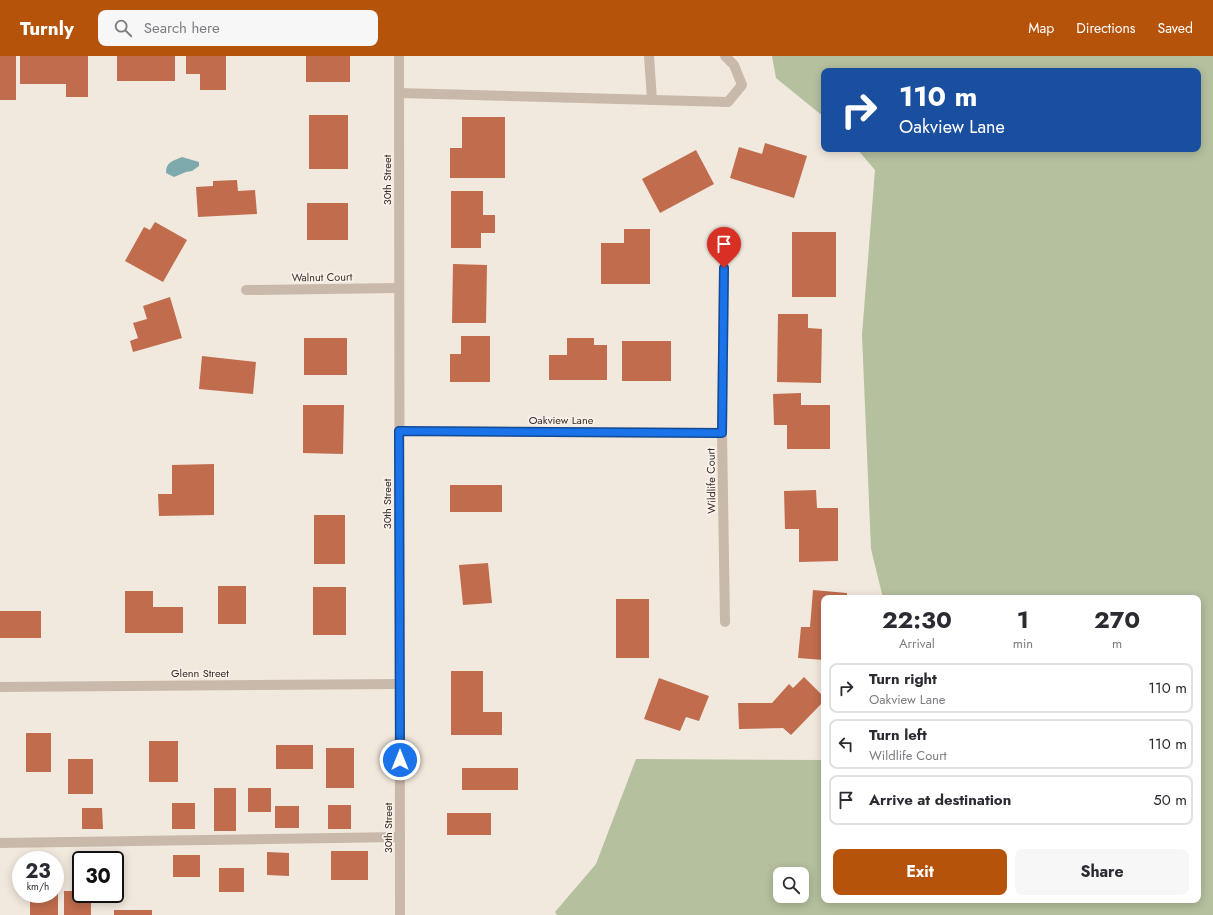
<!DOCTYPE html>
<style>
:root{--surface:#fff;--page:#f7f7f7;--text:#2b2b33;--muted:#7c7c81;--line:#e1e1e2;--accent:#b45309}
body{margin:0;font-family:Jost,sans-serif;background:var(--page);color:var(--text);height:100vh;display:flex;flex-direction:column;font-size:15px;white-space:nowrap}
*{box-sizing:border-box;margin:0}
p{font-size:13px;color:var(--muted)}
.icon{flex:none;width:22px;height:22px;fill:none;stroke:currentColor;stroke-width:2;stroke-linecap:round;stroke-linejoin:round}
.map{position:relative;flex:1;overflow:hidden}
.details{position:absolute;left:821px;top:539px;width:380px;height:308px;display:flex;flex-direction:column;background:var(--surface);border-radius:8px;box-shadow:0 2px 10px #0003}
.details>*{flex:none}
.hud{position:absolute;left:821px;top:12px;width:380px;height:84px;border-radius:8px;box-shadow:0 2px 10px #0003;background:#1a4fa0;color:#fff;overflow:hidden}
.tools{position:absolute;left:773px;top:811px;display:grid;gap:8px}
.tools a{display:grid;place-items:center;width:36px;height:36px;border-radius:8px;background:var(--surface);box-shadow:0 2px 10px #0003;font-size:20px}
.speed{position:absolute;left:12px;top:795px;display:flex;gap:8px;font-size:20px;font-weight:700;text-align:center}
.speed>*{display:grid;place-content:center;width:52px;height:52px;border-radius:50%;background:var(--surface);box-shadow:0 2px 10px #0003;line-height:1}
.speed small{font-size:10px;font-weight:400}
.speed .limit{border:2px solid #111;border-radius:6px;background:#fff;color:#111}
.pin{position:absolute;display:grid;place-items:center;width:34px;height:34px;color:#fff;margin:-41px -17px;border-radius:50% 50% 50% 0;rotate:-45deg;box-shadow:0 0 4px #0007}
.pin .icon{rotate:45deg}
.me{position:absolute;width:44px;margin:-22px;rotate:0deg;stroke-linejoin:round;filter:drop-shadow(0 0 3px #0008)}
.turn{display:flex;align-items:center;gap:14px;height:84px;padding:0 12px;font-size:18px}
.turn .icon{width:52px;height:52px;stroke-width:2.5}
.turn b{display:block;font-size:28px;line-height:34px}
.eta{display:flex;justify-content:space-evenly;align-items:center;height:68px;text-align:center}
.eta b{font-size:24px;font-weight:700;line-height:28px}
.button{display:flex;gap:8px;margin-top:auto;padding:8px 12px}
.button a{flex:1;height:46px;border-radius:8px;background:var(--accent);color:#fff;font-size:16px;font-weight:700;line-height:46px;text-align:center}
.button a+a{background:var(--page);color:var(--text)}
ul{padding:0;list-style:none}
li{display:flex;align-items:center;gap:12px;height:50px;margin:0 8px 6px;padding:0 4px;border:2px solid var(--line);border-radius:8px}
li div{flex:1}
li b{display:block;font-size:15px}
li em{font-style:normal}
header{display:flex;align-items:center;gap:24px;box-sizing:border-box;height:56px;padding:0 20px;background:var(--accent);color:#fff}
header strong{font-size:19px}
nav{display:flex;gap:22px;margin-inline-start:auto;font-size:14px}
.search{width:280px;height:36px;background:var(--page);display:flex;align-items:center;gap:10px;box-sizing:border-box;padding:0 14px;border-radius:8px;color:var(--muted);font-size:15px}
.map>svg:first-child{display:block}
.green{fill:#b4c09e;fill-rule:evenodd}
.water{fill:#7eaaad}
.building{fill:#c06c4d}
.lines{fill:none;stroke-linecap:round;stroke-linejoin:round}
.lane{stroke:#c9b9aa;stroke-width:10}
.street{stroke:#c9b9aa;stroke-width:10}
.route-casing{stroke:#114b97;stroke-width:10}
.route{stroke:#1a73e8;stroke-width:7}
.labels{text-anchor:middle;dominant-baseline:central;stroke-width:3.5;stroke-linejoin:round;paint-order:stroke}
.street-label{font-size:11px;fill:#372e29;stroke:#f9f2ea}
</style>
<header>
<strong>Turnly</strong>
<div class="search"><svg class="icon" aria-label="search" viewBox="0 0 24 24"><circle cx="10" cy="10" r="6"/><path d="M15 15l6 6"/></svg>Search here</div>
<nav><a>Map</a><a>Directions</a><a>Saved</a></nav>
</header>
<div class="map">
<svg width="1213" height="859" viewBox="0 0 1213 859">
<rect width="100%" height="100%" fill="#f1e9de"/>
<path class="green" d="M772,0H1213V859H557L555,856L596,808L636,703L824,704V844H1198V542H883L871,493L862,279L875,114L857,93H1198V15H824V61L776,22ZM780,818H802V840H780Z"/>
<path class="water" d="M182,101L199,106V110L192,115L186,116L174,121L166,117C166,106 172,105 182,101Z"/>
<g class="building">
<rect x="0" y="0" width="16" height="44"/>
<path d="M20,0H88V41H66V28H20Z"/>
<rect x="117" y="0" width="58" height="25"/>
<path d="M186,0H226V34H200V18H186Z"/>
<rect x="306" y="0" width="44" height="26"/>
<rect x="309" y="59" width="39" height="54"/>
<path d="M462,61H505V122H450V92H462Z"/>
<path d="M765,87L807,100L794,142L730,122L739,91L762,98Z"/>
<path d="M696,94L714,128L660,157L642,123Z"/>
<path d="M237,124L238,135L255,134L257,158L198,161L196,131L213,130V125Z"/>
<path d="M451,135H483V159H495V177H481V192H451Z"/>
<rect x="307" y="147" width="41" height="37"/>
<path d="M155,166L187,184L163,226L125,205L144,171L150,174Z"/>
<path d="M624,173H650V228H601V187H624Z"/>
<rect x="792" y="176" width="44" height="65"/>
<path d="M453,208L487,209L486,267H452Z"/>
<path d="M170,241L182,282L133,296L130,285L138,282L133,267L147,263L143,250Z"/>
<path d="M778,258H808V272L822,273L821,327L777,326Z"/>
<path d="M461,280H490V326H450V298H461Z"/>
<rect x="304" y="282" width="43" height="37"/>
<path d="M567,282H594V289H607V324H549V299H567Z"/>
<rect x="622" y="285" width="49" height="40"/>
<path d="M202,300L256,306L253,338L199,333Z"/>
<path d="M801,337V349H830V393H787V369H774L773,338Z"/>
<path d="M303,349H344L343,398L303,397Z"/>
<path d="M214,408V459L159,460L158,438H172V409Z"/>
<rect x="450" y="429" width="52" height="27"/>
<path d="M816,434L817,452H838V505L799,506V473H785L784,435Z"/>
<rect x="314" y="459" width="31" height="49"/>
<path d="M488,507L492,547L463,549L459,509Z"/>
<rect x="218" y="530" width="28" height="38"/>
<rect x="313" y="531" width="33" height="48"/>
<path d="M813,534L847,537V542H824V604L798,602L801,571H810Z"/>
<path d="M125,535H153V551H183V577H125Z"/>
<rect x="616" y="543" width="33" height="59"/>
<rect x="0" y="555" width="41" height="27"/>
<path d="M451,615H483V656H502V679H451Z"/>
<path d="M804,621L824,641V645L791,679L783,672L739,673L738,647H772L789,628L793,632Z"/>
<path d="M659,622L709,640L699,665L686,661L680,675L644,663Z"/>
<rect x="26" y="677" width="25" height="39"/>
<rect x="149" y="685" width="29" height="41"/>
<rect x="276" y="689" width="37" height="24"/>
<rect x="326" y="692" width="28" height="40"/>
<rect x="68" y="703" width="25" height="35"/>
<rect x="462" y="712" width="56" height="22"/>
<rect x="214" y="732" width="22" height="43"/>
<rect x="248" y="732" width="23" height="24"/>
<rect x="172" y="747" width="23" height="26"/>
<rect x="328" y="749" width="23" height="24"/>
<rect x="275" y="750" width="24" height="22"/>
<path d="M82,752H102L103,773H82Z"/>
<rect x="447" y="757" width="44" height="22"/>
<rect x="331" y="795" width="37" height="29"/>
<path d="M267,796L289,797V820L267,819Z"/>
<rect x="173" y="799" width="27" height="22"/>
<rect x="219" y="812" width="25" height="24"/>
<path d="M55,816H58V859H30V838H55Z"/>
<path d="M64,835H81V838H91V859H64Z"/>
<rect x="114" y="854" width="38" height="5"/>
</g>
<g class="lines">
<g class="lane">
<path d="M649,0L652,44"/>
<path d="M399,37L728,46L742,29L734,9L725,0"/>
<path d="M0,787L400,781"/>
</g>
<g class="street">
<path d="M399,0L400,859"/>
<path d="M724,212L722,377L725,566"/>
<path d="M246,234L399,232"/>
<path d="M399,375L722,377"/>
<path d="M0,631L400,628"/>
</g>
</g>
<g class="lines">
<defs>
<path id="route" d="M400,704L399,375L722,377L724,212"/>
</defs>
<use href="#route" class="route-casing"/>
<use href="#route" class="route"/>
</g>
<g class="labels">
<g class="street-label">
<text transform="translate(387 124) rotate(-90)">30th Street</text>
<text transform="translate(322 221) rotate(-1)">Walnut Court</text>
<text x="561" y="364">Oakview Lane</text>
<text transform="translate(711 425) rotate(-91)">Wildlife Court</text>
<text transform="translate(387 448) rotate(-90)">30th Street</text>
<text x="200" y="617">Glenn Street</text>
<text transform="translate(388 772) rotate(-90)">30th Street</text>
</g>
</g>
</svg>
<div class="tools">
<a><svg class="icon" aria-label="search" viewBox="0 0 24 24"><circle cx="10" cy="10" r="6"/><path d="M15 15l6 6"/></svg></a>
</div>
<div class="speed"><div>23<small>km/h</small></div><div class="limit">30</div></div>
<div class="pin" style="left:724px;top:212px;background:#d93025"><svg class="icon" aria-label="arrive" viewBox="0 0 24 24"><path d="M6 21V4h12l-3 4 3 4H6"/></svg></div>
<svg class="me" style="left:400px;top:704px" viewBox="-20 -20 40 40"><circle r="17" fill="#1a73e8" stroke="#fff" stroke-width="3"/><path d="M0-11L8 9 0 5-8 9z" fill="#fff"/></svg>
<div class="hud">
<div class="turn"><svg class="icon" aria-label="right" viewBox="0 0 24 24"><path d="M7 20v-9h11M14 6l5 5-5 5"/></svg><div><b>110 m</b>Oakview Lane</div></div>
</div>
<section class="details">
<div class="eta">
<div><b>22:30</b><p>Arrival</p></div>
<div><b>1</b><p>min</p></div>
<div><b>270</b><p>m</p></div>
</div>
<ul>
<li><svg class="icon" aria-label="right" viewBox="0 0 24 24"><path d="M7 20v-9h11M14 6l5 5-5 5"/></svg><div><b>Turn right</b><p>Oakview Lane</p></div><em>110 m</em></li>
<li><svg class="icon" aria-label="left" viewBox="0 0 24 24"><path d="M17 20v-9H6M10 6l-5 5 5 5"/></svg><div><b>Turn left</b><p>Wildlife Court</p></div><em>110 m</em></li>
<li><svg class="icon" aria-label="arrive" viewBox="0 0 24 24"><path d="M6 21V4h12l-3 4 3 4H6"/></svg><div><b>Arrive at destination</b></div><em>50 m</em></li>
</ul>
<div class="button"><a>Exit</a><a>Share</a></div>
</section>
</div>
